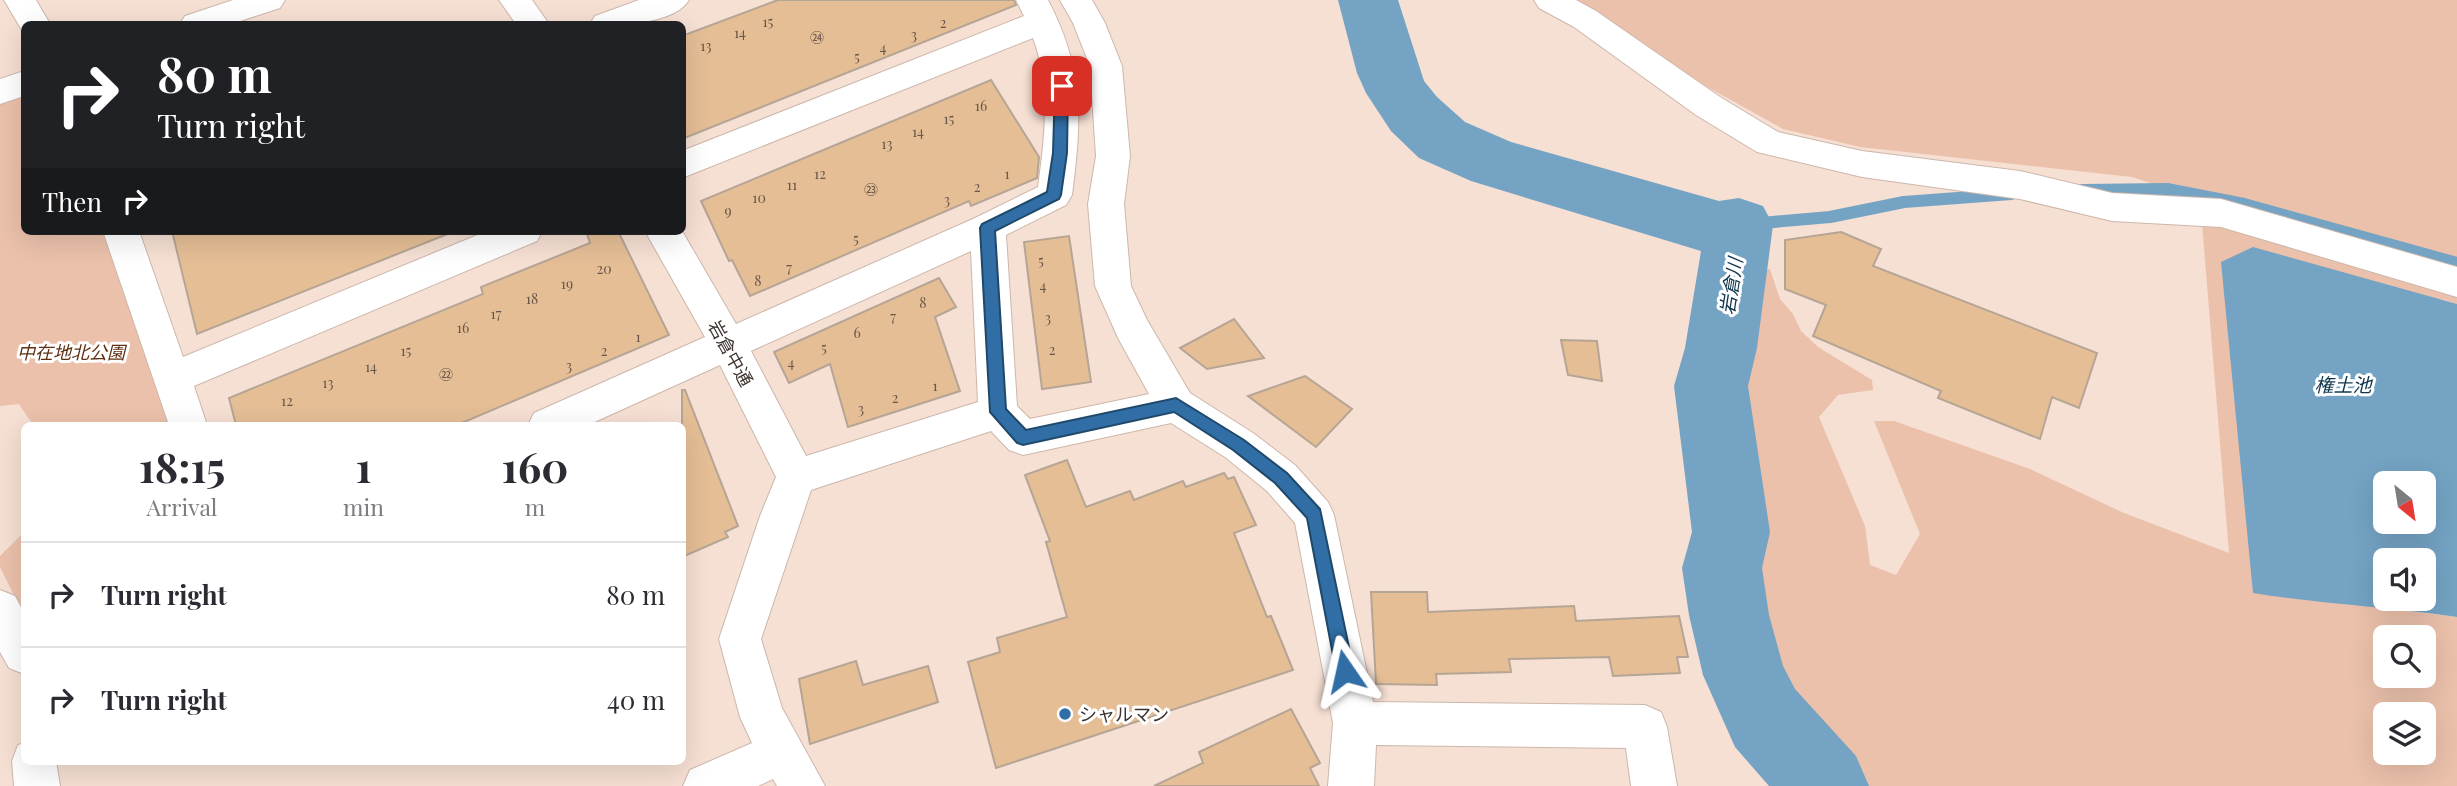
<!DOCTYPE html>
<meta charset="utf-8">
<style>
:root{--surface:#fff;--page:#f7f7f7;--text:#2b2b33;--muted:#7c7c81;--line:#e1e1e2}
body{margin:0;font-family:"Playfair Display","Noto Sans JP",serif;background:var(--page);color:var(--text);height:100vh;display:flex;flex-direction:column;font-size:26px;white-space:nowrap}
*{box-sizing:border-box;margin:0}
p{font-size:23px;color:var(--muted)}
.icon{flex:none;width:38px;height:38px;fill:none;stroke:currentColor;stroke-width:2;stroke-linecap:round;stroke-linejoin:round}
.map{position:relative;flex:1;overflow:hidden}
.sheet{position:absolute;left:21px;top:422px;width:665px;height:343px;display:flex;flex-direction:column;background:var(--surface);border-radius:10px;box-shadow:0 7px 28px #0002}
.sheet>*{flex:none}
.hud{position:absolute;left:21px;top:21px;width:665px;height:214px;border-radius:10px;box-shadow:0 7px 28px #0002;background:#202124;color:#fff;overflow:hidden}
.needle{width:46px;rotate:150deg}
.fabs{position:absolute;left:2373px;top:471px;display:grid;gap:14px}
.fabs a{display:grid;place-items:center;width:63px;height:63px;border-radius:10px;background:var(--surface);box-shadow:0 7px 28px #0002;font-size:35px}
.pin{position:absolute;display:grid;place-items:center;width:60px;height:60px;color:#fff;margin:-30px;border-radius:14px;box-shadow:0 4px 10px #0006}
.me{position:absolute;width:77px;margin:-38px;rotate:349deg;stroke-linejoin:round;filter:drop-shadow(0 0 5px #0008)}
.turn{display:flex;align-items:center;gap:24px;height:147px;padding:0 21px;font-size:32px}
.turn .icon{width:91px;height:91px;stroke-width:2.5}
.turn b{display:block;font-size:49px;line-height:60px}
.then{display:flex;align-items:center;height:66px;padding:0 21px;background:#0003;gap:14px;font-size:26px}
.eta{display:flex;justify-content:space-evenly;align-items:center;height:119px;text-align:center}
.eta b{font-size:42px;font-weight:700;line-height:49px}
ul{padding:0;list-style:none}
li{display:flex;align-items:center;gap:21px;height:105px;padding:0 21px;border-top:2px solid var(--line)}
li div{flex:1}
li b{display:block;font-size:26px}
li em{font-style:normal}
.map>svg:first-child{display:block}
.green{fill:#ebc1ab;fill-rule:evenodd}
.water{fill:#74a3c3;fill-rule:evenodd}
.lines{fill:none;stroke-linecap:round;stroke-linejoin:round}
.stream{stroke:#74a3c3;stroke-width:12}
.river{fill:#74a3c3;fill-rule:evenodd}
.building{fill:#e5be96;stroke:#b5a594;stroke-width:2}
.minor-casing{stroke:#cdb7ab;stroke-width:2}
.minor{fill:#fff;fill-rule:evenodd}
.route{fill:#306ea5;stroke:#1f486b;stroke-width:2}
.poi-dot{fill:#306ea5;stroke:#fff;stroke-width:2.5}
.labels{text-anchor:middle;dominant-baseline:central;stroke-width:6;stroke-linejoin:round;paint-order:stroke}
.number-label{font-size:14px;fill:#675649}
.park-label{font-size:18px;font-style:italic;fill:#5f3012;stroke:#fff}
.street-label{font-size:18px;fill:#3d342f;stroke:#fff}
.poi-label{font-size:18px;fill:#3d342f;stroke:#fff;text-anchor:start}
.water-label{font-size:19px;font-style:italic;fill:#0e354c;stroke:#fff}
</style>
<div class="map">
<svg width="2457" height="786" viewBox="0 0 2457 786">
<rect width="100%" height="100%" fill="#f6dfd3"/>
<g class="green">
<path d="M1574,0H2457V304L2441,299L2251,554L2253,592L2457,617V786H1825L1752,682L1734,618L1737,556L1709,421L1701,358L1714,308L1736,281L1754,270L1770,269L1780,299L1793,314L1801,331L1818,347L1872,380L1873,390L1838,395L1819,417L1865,526L1870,565L1896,575L1920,534L1874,421H1894L2030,469L2124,513L2229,553L2200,199L2132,177L1860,147L1783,129L1711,89ZM2385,637H2424V676H2385ZM2385,714H2424V752H2385Z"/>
<path d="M24,93V231H107L169,425H33L19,404L0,406V102Z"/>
<path d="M24,532V615L0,567V556Z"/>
</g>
<path class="water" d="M2253,247L2457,304V617C2389,607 2321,604 2253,593L2221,262ZM2385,483H2424V522H2385ZM2385,560H2424V598H2385Z"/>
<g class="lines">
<g class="stream">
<path d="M2082,190L2167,189L2244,204L2457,263"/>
<path d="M1739,225L1830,217L1904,202L2011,194"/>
</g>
<path class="river" d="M1338,0H1398L1424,81L1437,97L1465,122L1511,142L1719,201L1739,198L1763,206L1773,225L1757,348L1748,386L1770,532L1762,568L1769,615L1783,666L1795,689L1856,756L1869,786H1769L1735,747L1703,675L1689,615L1682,568L1692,532L1674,386L1685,348L1701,251L1471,181L1419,158L1391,131L1366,93L1357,73Z"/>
</g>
<g class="building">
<path d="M778,0H1014L1016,5L682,139V36Z"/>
<path d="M991,80L1039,157L1037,178L971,206L969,201L750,296L732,260L729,261L701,201Z"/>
<path d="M172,231H450V233L197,334Z"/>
<path d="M586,231H618L669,335L457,425H236L229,398L483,294L481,287L590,243Z"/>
<path d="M1841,232L1881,249L1873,266L2097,353L2079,408L2052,397L2040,439L1938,398L1941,391L1813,336L1826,305L1785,289V240Z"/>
<path d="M1069,236L1091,382L1042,389L1024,242Z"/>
<path d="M939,278L956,307L935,317L960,391L848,427L830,364L789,383L774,352Z"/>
<path d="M1234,319L1264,358L1207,369L1180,348Z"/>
<path d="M1561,340L1597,341L1602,381L1568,375Z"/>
<path d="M1305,376L1352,409L1316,447L1248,396Z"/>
<path d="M682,390H685L738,526L725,532L728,537L682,557Z"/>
<path d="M1067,460L1086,507L1130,491L1134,500L1183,481L1186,487L1224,473L1228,479L1234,477L1256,525L1234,533L1267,617L1271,616L1293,670L996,768L968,662L1000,652L997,638L1067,617L1046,542L1050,541L1025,475Z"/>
<path d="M1371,592H1427L1428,612L1574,606L1576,621L1679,616L1688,657H1677L1680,673L1613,676L1609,657L1509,659L1511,672L1436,674L1437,685L1376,684Z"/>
<path d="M856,661L863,685L928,666L938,702L810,744L799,679Z"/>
<path d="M1291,709L1320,763L1310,768L1319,786H1154L1203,763L1199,752Z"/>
</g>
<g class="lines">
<defs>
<g id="minor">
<path d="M4,0H36L50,24H24L23,32Z"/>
<path d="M233,0H285L280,8L231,24H180L185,16Z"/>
<path d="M499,0H532L549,24H516Z"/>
<path d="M639,0H689C674,25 615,26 590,24L595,16Z"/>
<path d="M1016,0H1048C1084,69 1082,118 1072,195L1066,205L1006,235L1017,406L1030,419L1149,394L1118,338L1095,286L1088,204L1096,156L1090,66L1073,23L1060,0H1092L1105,23L1122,66L1130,156L1124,204L1131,286L1147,320L1190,393L1253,433L1295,465L1328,502L1334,515L1373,702L1645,705L1661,712L1667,727L1677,786H1631L1626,748L1376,745L1374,786H1328L1333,723L1295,523L1267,491L1225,457L1171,423L1023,455L1009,450L991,431L811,490L761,639L782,708L825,786H777L773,779L758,786H683L690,770L752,743L740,717L719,639L760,516L776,477L720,365L588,425H528L534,413L705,337L645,231H682L736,324L975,218L1038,187C1045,137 1051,86 1033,38L682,178V151L1024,16ZM971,251L978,402L806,456L751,351Z"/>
<path d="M1534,0H1576L1596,11L1720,97L1778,132L1862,151L2020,171L2112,193L2221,199L2457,267V297L2221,227L2112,221L2020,199L1862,177L1757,152L1696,115L1574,27L1539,8Z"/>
<path d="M24,71V96L0,104V79Z"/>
<path d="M103,231H139L183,357L487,231H542L537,241L194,386L207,425H169Z"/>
<path d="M0,590L15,596L24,613V674L9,668L0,652Z"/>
<path d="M24,743V761H56L60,786H14L12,761L18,745Z"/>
</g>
</defs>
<use href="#minor" class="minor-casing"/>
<use href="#minor" class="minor"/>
</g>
<path class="route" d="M1062,81L1068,86L1067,153L1061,195L1059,199L995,231L1006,409L1026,430L1176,398L1244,440L1287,473L1320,509L1354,671L1351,677L1345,679L1338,677L1336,671L1307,518L1275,483L1233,450L1174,412L1023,445L1017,443L990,412L980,228L982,224L1047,192L1053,153L1055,86Z"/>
<circle class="poi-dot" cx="1065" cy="714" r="7"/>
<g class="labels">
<g class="number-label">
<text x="768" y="21">15</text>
<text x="943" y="22">2</text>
<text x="740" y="32">14</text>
<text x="914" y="34">3</text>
<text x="817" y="37">㉔</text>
<text x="706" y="45">13</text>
<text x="883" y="47">4</text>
<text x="857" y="56">5</text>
<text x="981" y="105">16</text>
<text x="949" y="118">15</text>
<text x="918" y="131">14</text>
<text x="887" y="143">13</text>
<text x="820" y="173">12</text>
<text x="1007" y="173">1</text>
<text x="792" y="184">11</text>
<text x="977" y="186">2</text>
<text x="871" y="189">㉓</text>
<text x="759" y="197">10</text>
<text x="947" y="199">3</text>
<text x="728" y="210">9</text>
<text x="856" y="238">5</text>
<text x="1041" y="260">5</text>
<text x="789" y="267">7</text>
<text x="604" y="268">20</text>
<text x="758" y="280">8</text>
<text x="567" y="283">19</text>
<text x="1043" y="285">4</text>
<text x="532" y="298">18</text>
<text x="923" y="302">8</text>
<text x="496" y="313">17</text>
<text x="893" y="316">7</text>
<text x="1048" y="317">3</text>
<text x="463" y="327">16</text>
<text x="857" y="332">6</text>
<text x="638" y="336">1</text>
<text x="824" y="347">5</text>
<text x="1052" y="349">2</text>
<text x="406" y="350">15</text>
<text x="604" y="350">2</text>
<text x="791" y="362">4</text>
<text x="569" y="365">3</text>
<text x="371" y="366">14</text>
<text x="446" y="374">㉒</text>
<text x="328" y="382">13</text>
<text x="935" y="385">1</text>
<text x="895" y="397">2</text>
<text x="287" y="400">12</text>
<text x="861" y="408">3</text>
</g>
<g class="park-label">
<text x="71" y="352">中在地北公園</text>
</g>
<g class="street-label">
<text transform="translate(731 353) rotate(61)">岩倉中通</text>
</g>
<g class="poi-label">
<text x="1079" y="714">シャルマン</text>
</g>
<g class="water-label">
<text transform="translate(1730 286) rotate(-81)">岩倉川</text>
<text x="2343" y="384">権土池</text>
</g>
</g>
</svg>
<div class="fabs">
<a><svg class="needle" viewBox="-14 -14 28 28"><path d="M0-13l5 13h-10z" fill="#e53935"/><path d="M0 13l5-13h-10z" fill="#7c7c81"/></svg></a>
<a><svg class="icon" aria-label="sound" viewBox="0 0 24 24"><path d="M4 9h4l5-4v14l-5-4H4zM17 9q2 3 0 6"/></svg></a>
<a><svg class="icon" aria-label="search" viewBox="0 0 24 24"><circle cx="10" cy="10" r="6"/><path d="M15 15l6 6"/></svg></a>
<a><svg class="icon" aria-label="layers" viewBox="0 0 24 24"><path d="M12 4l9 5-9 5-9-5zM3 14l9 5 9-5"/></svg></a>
</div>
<div class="pin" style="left:1062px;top:86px;background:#d93025"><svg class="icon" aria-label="arrive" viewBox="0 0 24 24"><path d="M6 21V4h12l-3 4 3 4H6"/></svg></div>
<svg class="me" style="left:1345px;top:671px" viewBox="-20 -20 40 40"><path d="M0-17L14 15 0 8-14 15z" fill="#306ea5" stroke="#fff" stroke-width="4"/></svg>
<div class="hud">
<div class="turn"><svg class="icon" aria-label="right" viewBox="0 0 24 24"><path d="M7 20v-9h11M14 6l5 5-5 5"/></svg><div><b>80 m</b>Turn right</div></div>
<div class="then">Then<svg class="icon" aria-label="right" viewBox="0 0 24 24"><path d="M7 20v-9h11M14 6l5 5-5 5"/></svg></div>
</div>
<section class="sheet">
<div class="eta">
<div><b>18:15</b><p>Arrival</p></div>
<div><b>1</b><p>min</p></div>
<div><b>160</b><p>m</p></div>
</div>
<ul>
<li><svg class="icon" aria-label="right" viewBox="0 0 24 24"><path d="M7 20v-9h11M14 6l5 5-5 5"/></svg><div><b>Turn right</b></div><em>80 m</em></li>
<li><svg class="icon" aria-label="right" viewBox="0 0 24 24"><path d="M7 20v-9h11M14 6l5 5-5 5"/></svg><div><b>Turn right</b></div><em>40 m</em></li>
</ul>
</section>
</div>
